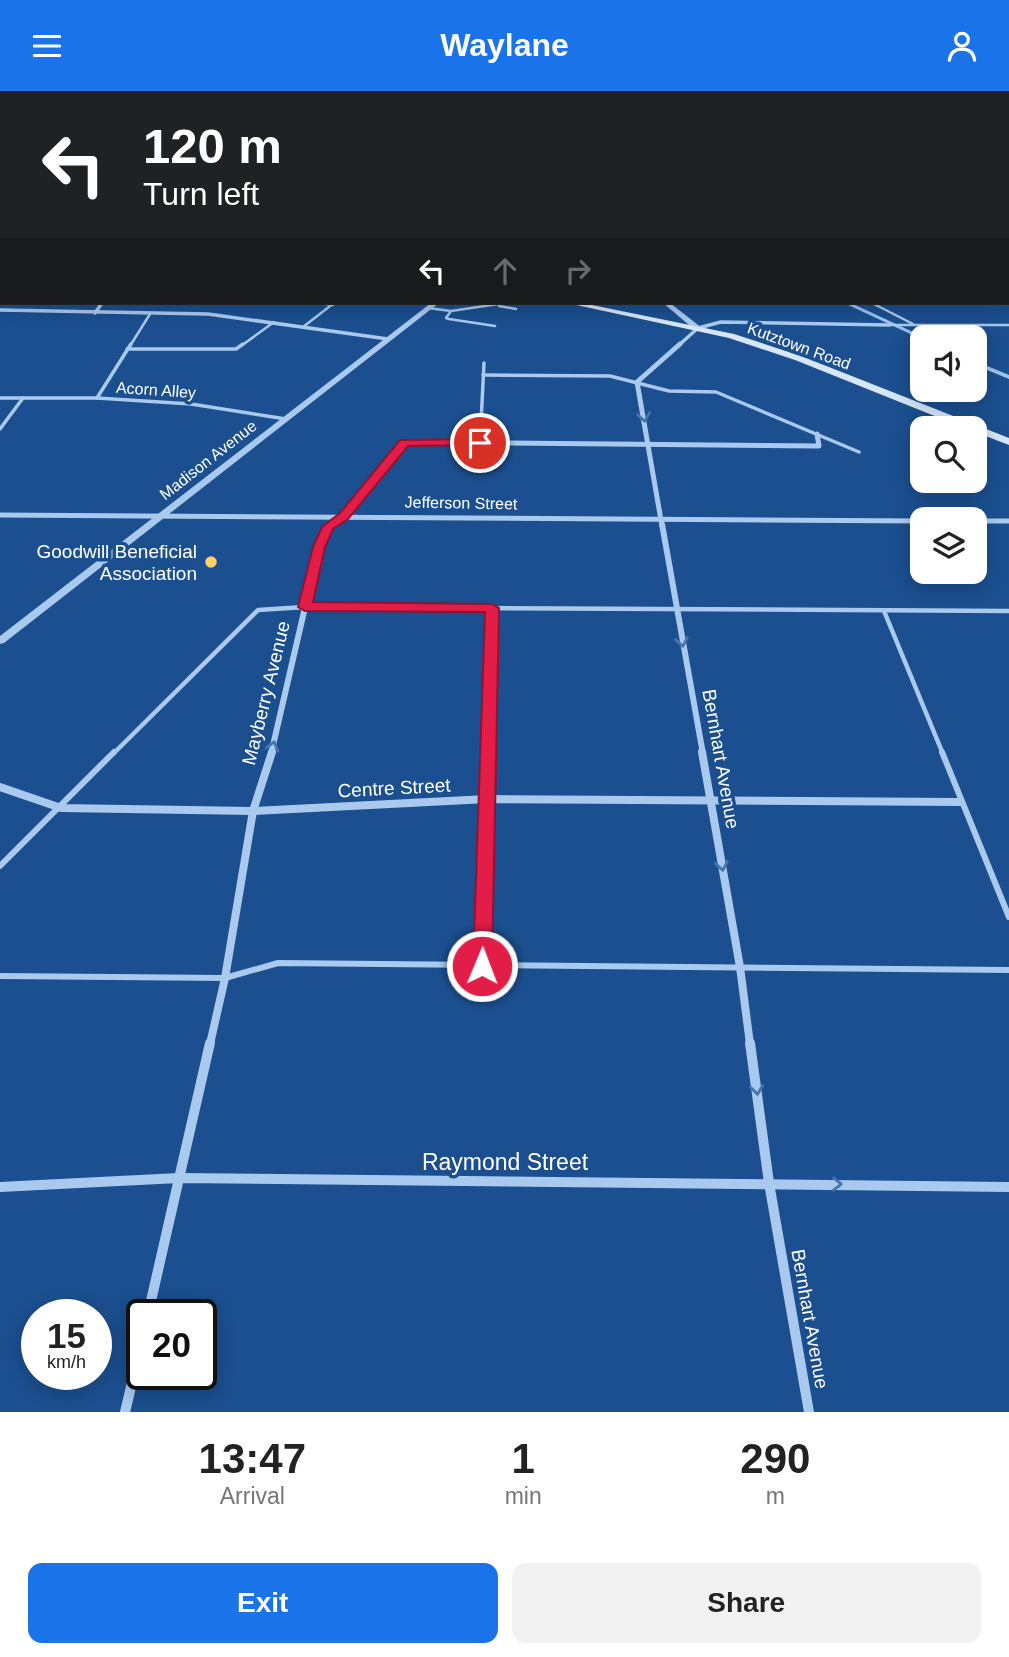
<!DOCTYPE html>
<style>
:root{--surface:#fff;--page:#f2f2f2;--text:#222;--muted:#767676;--accent:#1a73e8}
body{margin:0;font-family:Arial,sans-serif;background:var(--page);color:var(--text);height:100vh;display:flex;flex-direction:column;font-size:26px;white-space:nowrap}
*{box-sizing:border-box;margin:0}
p{font-size:23px;color:var(--muted)}
.icon{flex:none;width:38px;height:38px;fill:none;stroke:currentColor;stroke-width:2;stroke-linecap:round;stroke-linejoin:round}
.map{position:relative;height:1321px;overflow:hidden}
.sheet{display:flex;flex-direction:column;background:var(--surface);flex:1}
.sheet>*{flex:none}
.hud{position:absolute;left:0px;top:0px;width:1010px;height:214px;box-shadow:0 4px 18px #0003;background:#202124;color:#fff;overflow:hidden}
.tools{position:absolute;left:910px;top:234px;display:grid;gap:14px}
.tools a{display:grid;place-items:center;width:77px;height:77px;border-radius:14px;background:var(--surface);box-shadow:0 4px 18px #0003;font-size:35px}
.speed{position:absolute;left:21px;top:1208px;display:flex;gap:14px;font-size:35px;font-weight:700;text-align:center}
.speed>*{display:grid;place-content:center;width:91px;height:91px;border-radius:50%;background:var(--surface);box-shadow:0 4px 18px #0003;line-height:1}
.speed small{font-size:18px;font-weight:400}
.speed .limit{border:4px solid #111;border-radius:10px;background:#fff;color:#111}
.pin{position:absolute;display:grid;place-items:center;width:60px;height:60px;color:#fff;margin:-30px;border:4px solid #fff;border-radius:50%;box-shadow:0 2px 7px #0007}
.me{position:absolute;width:77px;margin:-38px;rotate:1deg;stroke-linejoin:round;filter:drop-shadow(0 0 5px #0008)}
.turn{display:flex;align-items:center;gap:24px;height:147px;padding:0 28px;font-size:32px}
.turn .icon{width:91px;height:91px;stroke-width:2.5}
.turn b{display:block;font-size:49px;line-height:60px}
.lanes{display:flex;align-items:center;height:66px;padding:0 28px;background:#0003;justify-content:center;gap:35px;direction:ltr}
.lanes .off{opacity:.35}
.eta{display:flex;justify-content:space-evenly;align-items:center;height:119px;text-align:center}
.eta b{font-size:42px;font-weight:700;line-height:49px}
.button{display:flex;gap:14px;margin-top:auto;padding:14px 28px}
.button a{flex:1;height:80px;border-radius:14px;background:var(--accent);color:#fff;font-size:28px;font-weight:700;line-height:80px;text-align:center}
.button a+a{background:var(--page);color:var(--text)}
header{display:flex;justify-content:space-between;align-items:center;height:91px;padding:0 28px;background:var(--accent);color:#fff;font-size:32px;font-weight:700}
.map>svg:first-child{display:block}
.lines{fill:none;stroke-linecap:round;stroke-linejoin:round}
.stream{fill:#9cc4f0;fill-rule:evenodd}
.service-far3{stroke:#a9c9ee;stroke-width:2.5}
.service-far2{stroke:#a9c9ee;stroke-width:3.5}
.service-far1{stroke:#a9c9ee;stroke-width:4.5}
.service{stroke:#a9c9ee;stroke-width:6}
.minor-far5{stroke:#a9c9ee;stroke-width:2.5}
.minor-far4{stroke:#a9c9ee;stroke-width:3.5}
.minor-far3{stroke:#a9c9ee;stroke-width:5}
.minor-far2{stroke:#a9c9ee;stroke-width:6}
.minor-far1{stroke:#a9c9ee;stroke-width:8}
.minor{stroke:#a9c9ee;stroke-width:10}
.tertiary{fill:#a9c9ee;fill-rule:evenodd}
.secondary{fill:#d6e6fa;fill-rule:evenodd}
.oneway{stroke:#4674ac}
.route{fill:#e11d48;stroke:#92132f;stroke-width:2}
.poi-dot{fill:#ffd166;stroke:#1b4f8f;stroke-width:2.5}
.labels{text-anchor:middle;dominant-baseline:central;stroke-width:7;stroke-linejoin:round;paint-order:stroke}
.far-street-label{font-size:16px;fill:#fff;stroke:#1b4f8f}
.poi-label{font-size:19px;fill:#fff;stroke:#1b4f8f;text-anchor:end}
.street-label{font-size:19px;fill:#fff;stroke:#1b4f8f}
.near-street-label{font-size:23px;fill:#fff;stroke:#1b4f8f}
</style>
<header><svg class="icon" aria-label="menu" viewBox="0 0 24 24"><path d="M4 6h16M4 12h16M4 18h16"/></svg>Waylane<svg class="icon" aria-label="person" viewBox="0 0 24 24"><circle cx="12" cy="8" r="4"/><path d="M4 21q1-7 8-7t8 7"/></svg></header>
<div class="map">
<svg width="1009" height="1321" viewBox="0 0 1009 1321">
<rect width="100%" height="100%" fill="#1b4f8f"/>
<g class="lines">
<g class="stream">
<path d="M844,212H851L926,247L921,248Z"/>
<path d="M975,270L1009,284V288L975,274Z"/>
</g>
<g class="service-far3">
<path d="M121,0L125,2"/>
<path d="M546,0L551,2"/>
<path d="M970,0L988,2"/>
<path d="M318,212L333,214"/>
<path d="M872,212L913,233"/>
<path d="M499,215L516,218"/>
<path d="M428,217L451,220L446,227L449,228L495,235"/>
<path d="M451,220L505,212"/>
<path d="M889,234H1009"/>
<path d="M303,236L334,212"/>
<path d="M130,255L150,223"/>
<path d="M241,255L274,231"/>
</g>
<g class="service-far2">
<path d="M127,258H236L243,253"/>
<path d="M483,284L610,285L669,300L716,301L859,361"/>
<path d="M0,307H97L191,313L286,328"/>
<path d="M97,307L131,253"/>
<path d="M0,338L23,307"/>
<path d="M480,352L484,272"/>
</g>
<g class="service-far1">
<path d="M884,520L943,663"/>
<path d="M113,663L258,519L305,516L1009,520"/>
<path d="M488,663L492,517"/>
</g>
<g class="service">
<path d="M942,661L1009,826"/>
<path d="M0,775L114,661"/>
<path d="M482,875L488,661"/>
<path d="M0,885L225,887L278,872L1009,879"/>
</g>
<g class="minor-far5">
<path d="M67,0L74,2"/>
<path d="M704,0L711,2"/>
<path d="M6,2L8,0"/>
</g>
<g class="minor-far4">
<path d="M0,219L208,223L388,248"/>
<path d="M95,222L102,212"/>
<path d="M678,255L698,237L721,231L889,234"/>
</g>
<g class="minor-far3">
<path d="M0,424L922,430"/>
<path d="M975,430H1009"/>
<path d="M330,435L344,425L404,351L819,355L817,343"/>
<path d="M662,435L637,291L680,253"/>
</g>
<g class="minor-far2">
<path d="M662,433L703,663"/>
<path d="M271,663L319,456L328,436L333,433"/>
</g>
<g class="minor-far1">
<path d="M702,661L740,876L750,953"/>
<path d="M0,696L61,717L253,720L487,708L961,711"/>
<path d="M210,953L225,887L253,720L272,661"/>
</g>
<g class="minor">
<path d="M750,952L769,1092L809,1321"/>
<path d="M0,1096L179,1087L1009,1096"/>
<path d="M148,1223L210,952"/>
<path d="M125,1321L142,1250"/>
</g>
<g class="tertiary">
<path d="M431,212H439L4,552L0,553V545Z"/>
<path d="M663,212H670L702,237L695,239Z"/>
</g>
<g class="secondary">
<rect x="0" y="96" width="2" height="4"/>
<rect x="1008" y="143" width="1" height="4"/>
<path d="M567,212H582L734,243L801,265L1009,347V354L975,341V338H967L795,269L729,247Z"/>
</g>
</g>
<defs><path id="oneway-chevron" d="M-2-3.5L2.5 0L-2 3.5" fill="none" stroke-width="1.6" stroke-linecap="round" stroke-linejoin="round" transform="scale(1.75)"/></defs>
<g class="oneway">
<use href="#oneway-chevron" transform="translate(644 326) rotate(81)"/>
<use href="#oneway-chevron" transform="translate(682 551) rotate(80)"/>
<use href="#oneway-chevron" transform="translate(273 655) rotate(-75)"/>
<use href="#oneway-chevron" transform="translate(722 775) rotate(80)"/>
<use href="#oneway-chevron" transform="translate(757 999) rotate(83)"/>
<use href="#oneway-chevron" transform="translate(837 1093) rotate(1)"/>
</g>
<path class="route" d="M480,348L486,352L484,354L408,355L348,428L333,438L325,456L313,511L492,513L499,517L492,875L489,880H476L473,875L485,521L305,520L298,516L313,456L322,436L340,422L400,349Z"/>
<circle class="poi-dot" cx="211" cy="471" r="7"/>
<g class="labels">
<g class="far-street-label">
<text transform="translate(799 255) rotate(20)">Kutztown Road</text>
<text transform="translate(156 299) rotate(4)">Acorn Alley</text>
<text transform="translate(208 369) rotate(-38)">Madison Avenue</text>
<text transform="translate(461 412) rotate(1)">Jefferson Street</text>
</g>
<g class="poi-label">
<text x="197" y="460">Goodwill Beneficial<tspan x="197" dy="22">Association</tspan></text>
</g>
<g class="street-label">
<text transform="translate(266 602) rotate(-76)">Mayberry Avenue</text>
<text transform="translate(721 668) rotate(80)">Bernhart Avenue</text>
<text transform="translate(394 697) rotate(-3)">Centre Street</text>
<text transform="translate(810 1228) rotate(80)">Bernhart Avenue</text>
</g>
<g class="near-street-label">
<text x="505" y="1071">Raymond Street</text>
</g>
</g>
</svg>
<div class="tools">
<a><svg class="icon" aria-label="sound" viewBox="0 0 24 24"><path d="M4 9h4l5-4v14l-5-4H4zM17 9q2 3 0 6"/></svg></a>
<a><svg class="icon" aria-label="search" viewBox="0 0 24 24"><circle cx="10" cy="10" r="6"/><path d="M15 15l6 6"/></svg></a>
<a><svg class="icon" aria-label="layers" viewBox="0 0 24 24"><path d="M12 4l9 5-9 5-9-5zM3 14l9 5 9-5"/></svg></a>
</div>
<div class="speed"><div>15<small>km/h</small></div><div class="limit">20</div></div>
<div class="pin" style="left:480px;top:352px;background:#d93025"><svg class="icon" aria-label="arrive" viewBox="0 0 24 24"><path d="M6 21V4h12l-3 4 3 4H6"/></svg></div>
<svg class="me" style="left:482px;top:875px" viewBox="-20 -20 40 40"><circle r="17" fill="#e11d48" stroke="#fff" stroke-width="3"/><path d="M0-11L8 9 0 5-8 9z" fill="#fff"/></svg>
<div class="hud">
<div class="turn"><svg class="icon" aria-label="left" viewBox="0 0 24 24"><path d="M17 20v-9H6M10 6l-5 5 5 5"/></svg><div><b>120 m</b>Turn left</div></div>
<div class="lanes"><svg class="icon" aria-label="left" viewBox="0 0 24 24"><path d="M17 20v-9H6M10 6l-5 5 5 5"/></svg><svg class="icon off" aria-label="ahead" viewBox="0 0 24 24"><path d="M12 20V5M6 11l6-6 6 6"/></svg><svg class="icon off" aria-label="right" viewBox="0 0 24 24"><path d="M7 20v-9h11M14 6l5 5-5 5"/></svg></div>
</div>
</div>
<section class="sheet">
<div class="eta">
<div><b>13:47</b><p>Arrival</p></div>
<div><b>1</b><p>min</p></div>
<div><b>290</b><p>m</p></div>
</div>
<div class="button"><a>Exit</a><a>Share</a></div>
</section>
